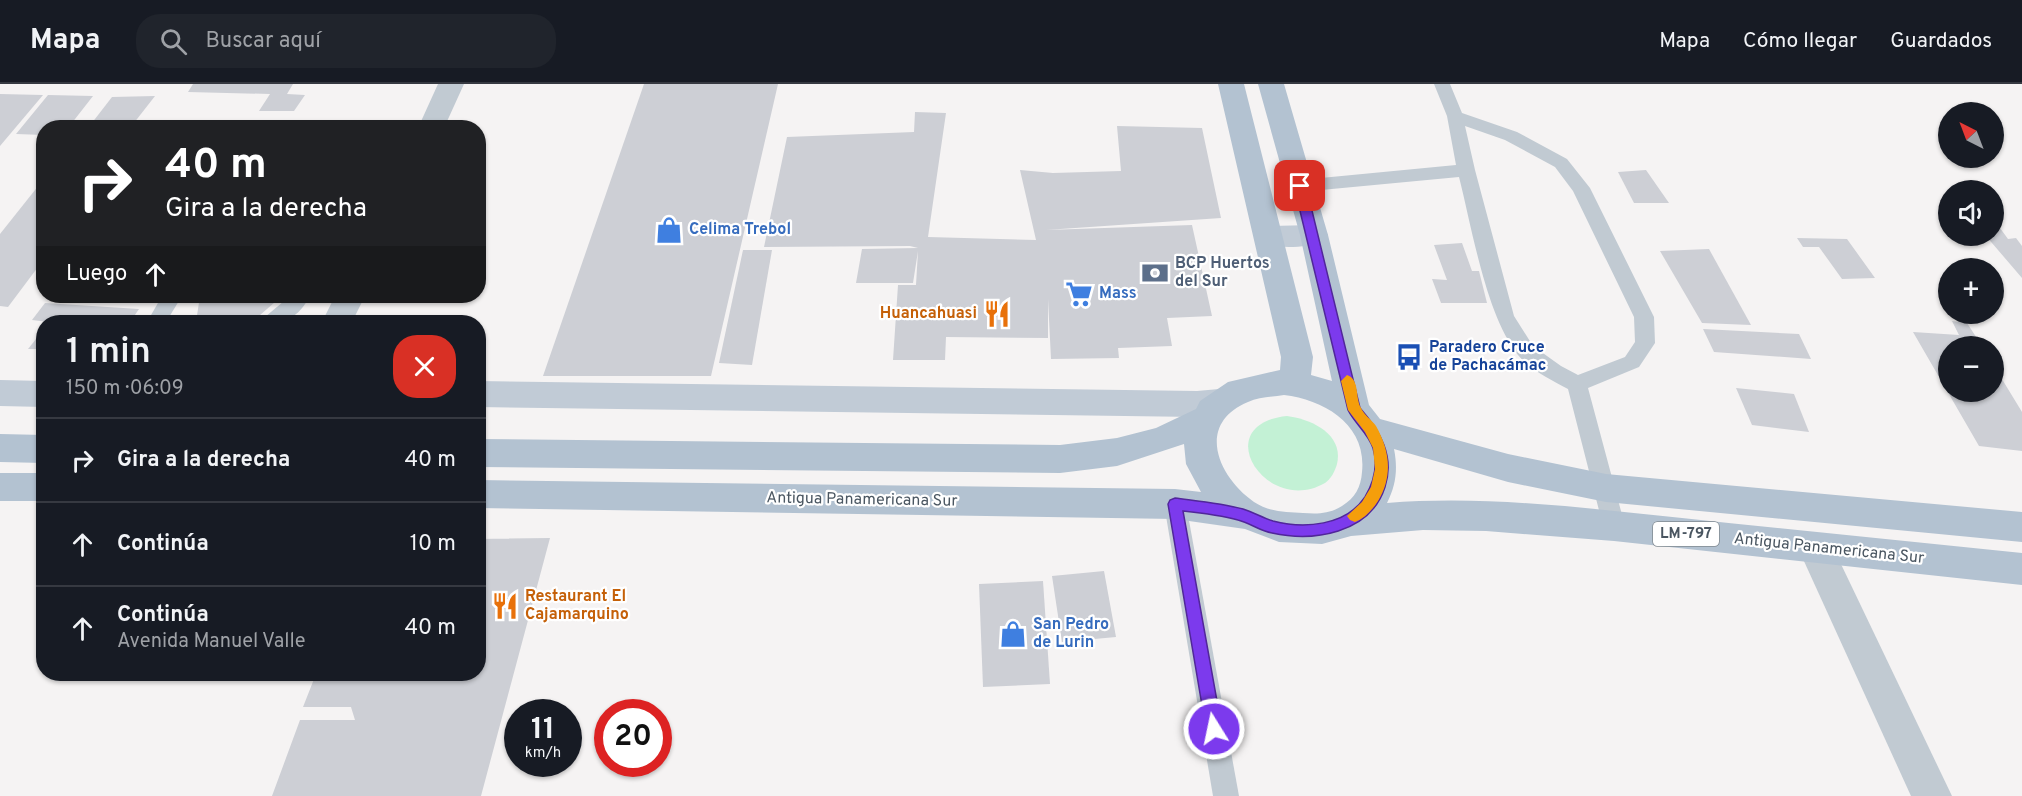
<!DOCTYPE html>
<html lang="es">
<meta charset="utf-8">
<style>
:root{--surface:#171b24;--page:#20242c;--text:#f1f3f6;--muted:#9ea1a6;--line:#363941}
body{margin:0;font-family:Overpass,sans-serif;background:var(--page);color:var(--text);height:100vh;display:flex;flex-direction:column;font-size:22px;white-space:nowrap}
*{box-sizing:border-box;margin:0}
p{font-size:20px;color:var(--muted)}
.icon{flex:none;width:33px;height:33px;fill:none;stroke:currentColor;stroke-width:2;stroke-linecap:round;stroke-linejoin:round}
.map{position:relative;flex:1;overflow:hidden}
.details{position:absolute;left:36px;top:231px;width:450px;height:366px;display:flex;flex-direction:column;background:var(--surface);border-radius:24px;box-shadow:0 2px 4px #0004}
.details>*{flex:none}
.banner{position:absolute;left:36px;top:36px;width:450px;height:183px;border-radius:24px;box-shadow:0 2px 4px #0004;background:#202124;color:#fff;overflow:hidden}
.needle{width:39px;rotate:318deg}
.tools{position:absolute;left:1938px;top:18px;display:grid;gap:12px}
.tools a{display:grid;place-items:center;width:66px;height:66px;border-radius:50%;background:var(--surface);box-shadow:0 2px 4px #0004;font-size:30px}
.speed{position:absolute;left:504px;top:615px;display:flex;gap:12px;font-size:30px;font-weight:700;text-align:center}
.speed>*{display:grid;place-content:center;width:78px;height:78px;border-radius:50%;background:var(--surface);box-shadow:0 2px 4px #0004;line-height:1}
.speed small{font-size:15px;font-weight:400}
.speed .limit{border:9px solid #d22;background:#fff;color:#111}
.pin{position:absolute;display:grid;place-items:center;width:51px;height:51px;color:#fff;margin:-26px;border-radius:12px;box-shadow:0 3px 9px #0006}
.me{position:absolute;width:66px;margin:-33px;rotate:350deg;stroke-linejoin:round;filter:drop-shadow(0 0 4px #0008)}
.turn{display:flex;align-items:center;gap:21px;height:126px;padding:0 30px;font-size:27px}
.turn .icon{width:78px;height:78px;stroke-width:2.5}
.turn b{display:block;font-size:42px;line-height:51px}
.then{display:flex;align-items:center;height:57px;padding:0 30px;background:#0003;gap:12px;font-size:22px}
.round{display:grid;place-items:center;flex:none;width:63px;height:63px;border-radius:24px;background:var(--page)}
.headline{display:flex;align-items:center;justify-content:space-between;height:102px;padding:0 30px}
h1{font-size:36px;font-weight:600;line-height:45px}
ul{padding:0;list-style:none}
li{display:flex;align-items:center;gap:18px;height:84px;padding:0 30px;border-top:2px solid var(--line)}
li div{flex:1}
li b{display:block;font-size:22px}
li em{font-style:normal}
header{display:flex;align-items:center;gap:36px;box-sizing:border-box;height:84px;padding:0 30px;background:var(--surface);border-bottom:2px solid var(--line)}
header strong{font-size:28px}
nav{display:flex;gap:33px;margin-inline-start:auto;font-size:21px}
.search{width:420px;height:54px;background:var(--page);display:flex;align-items:center;gap:15px;box-sizing:border-box;padding:0 21px;border-radius:24px;color:var(--muted);font-size:22px}
.map>svg:first-child{display:block}
.green{fill:#c3f1d5}
.building{fill:#cdcfd5}
.lines{fill:none;stroke-linecap:round;stroke-linejoin:round}
.lane{fill:#c1cad2;fill-rule:evenodd}
.street{fill:#c1cad2;fill-rule:evenodd}
.secondary{fill:#c1cbd6;fill-rule:evenodd}
.primary{fill:#b3c2d1;fill-rule:evenodd}
.route{fill:#7c3aed;stroke:#51269a;stroke-width:1.5}
.slow{fill:#f59e0b}
.labels{text-anchor:middle;dominant-baseline:central;stroke-width:4.5;stroke-linejoin:round;paint-order:stroke}
.shield{fill:#fff;stroke:#808990;stroke-width:1.5}
.shield-label{font-size:15px;font-weight:bold;fill:#4a5661}
.shop-label{font-size:16px;font-weight:bold;fill:#366cbe;stroke:#fff;text-anchor:start}
.service-label{font-size:16px;font-weight:bold;fill:#4e5e75;stroke:#fff;text-anchor:start}
.food-label{font-size:16px;font-weight:bold;fill:#c56008;stroke:#fff;text-anchor:end}
.transit-label{font-size:16px;font-weight:bold;fill:#164399;stroke:#fff;text-anchor:start}
.street-label{font-size:16px;fill:#4a5661;stroke:#fff}
</style>
<header>
<strong>Mapa</strong>
<div class="search"><svg class="icon" aria-label="search" viewBox="0 0 24 24"><circle cx="10" cy="10" r="6"/><path d="M15 15l6 6"/></svg>Buscar aquí</div>
<nav><a>Mapa</a><a>Cómo llegar</a><a>Guardados</a></nav>
</header>
<div class="map">
<svg width="2022" height="712" viewBox="0 0 2022 712">
<rect width="100%" height="100%" fill="#f5f3f3"/>
<path class="green" d="M1287,332C1311,335 1344,350 1337,380C1335,387 1331,395 1325,399C1266,433 1207,340 1287,332Z"/>
<g class="building">
<path d="M193,0H293L287,10L305,11L294,27H259L270,10L188,8Z"/>
<path d="M644,0H778L711,292H543Z"/>
<path d="M0,10L43,11L0,62Z"/>
<path d="M48,11L93,12L68,44H44V51L16,50Z"/>
<path d="M155,12L130,44H88L112,13Z"/>
<path d="M915,28L946,29L928,153L1036,156L1020,86L1053,89L1121,87L1117,42L1202,44L1221,134L1046,146L1192,141L1212,232L1167,234L1172,262L1118,264L1119,274L1051,275L1048,215V254L946,253L945,276H893L898,201H916L918,167L913,199H856L862,165L918,164L910,162L764,163L787,53L914,48Z"/>
<path d="M1646,86L1669,119H1634L1618,88Z"/>
<path d="M39,101H44V175L8,223L0,222V150Z"/>
<path d="M2000,144L2008,155L2016,154L2022,162V194L1986,152H1994V146Z"/>
<path d="M1797,154L1847,155L1875,194L1842,195L1819,163H1803Z"/>
<path d="M1462,159L1472,187H1479L1487,219H1441L1432,195L1447,196L1434,161Z"/>
<path d="M1709,165L1751,241L1702,239L1660,167Z"/>
<path d="M743,166H772L752,281L719,279Z"/>
<path d="M200,212H282L252,238H196Z"/>
<path d="M45,219L139,225L130,238H48L32,236Z"/>
<path d="M1952,237L1967,239L1982,262H1948V308H1994V282L2022,328V367L1979,362L1913,248L1959,251Z"/>
<path d="M44,245V265H28Z"/>
<path d="M1703,245L1799,250L1811,275L1714,268Z"/>
<path d="M1736,304L1794,310L1809,348L1752,341Z"/>
<path d="M550,454L481,712H272L300,636H355L351,623H303L316,590H478V455Z"/>
<path d="M1104,487L1116,553L1062,558L1052,492Z"/>
<path d="M1043,497L1050,600L983,603L979,500Z"/>
</g>
<g class="lines">
<g class="lane">
<path d="M1434,0H1450L1462,29L1517,48L1567,75L1590,104L1654,233L1655,259L1639,283L1588,304L1625,442L1622,449L1614,452L1606,449L1603,442L1568,305C1552,296 1530,286 1518,271C1486,231 1472,144 1459,93L1300,108L1294,106L1291,102L1294,98L1300,96L1456,81L1447,32ZM1465,42L1505,56L1555,83L1573,107L1634,233L1635,258L1625,273L1578,291L1561,282L1533,262L1514,232L1475,86Z"/>
<path d="M162,212H182L166,238H147Z"/>
<path d="M290,212H310C297,235 287,238 263,238L265,233Z"/>
<path d="M1175,411L1183,413L1186,420L1239,712H1213L1164,420L1167,413Z"/>
</g>
<g class="street">
<path d="M438,0H464L444,44H418Z"/>
<path d="M335,212H365L352,238H322Z"/>
<path d="M1816,449L1828,453L1952,712H1911L1798,464L1804,453Z"/>
</g>
<g class="secondary">
<path d="M1314,141L1324,144L1328,151L1324,158C1305,164 1278,165 1259,159L1255,152L1259,145L1269,142Z"/>
<path d="M0,296L44,297V323L0,322Z"/>
<path d="M478,297L1197,307L1219,305L1230,309L1235,318L1230,327L1197,333L478,323Z"/>
</g>
<g class="primary">
<path d="M1218,0H1244L1313,273L1311,291L1332,297L1300,151L1258,0H1284L1328,151L1369,321L1380,335L1508,370L1606,390L2022,428V458L1606,418L1508,398L1394,365C1398,385 1396,401 1387,419C1485,411 1585,424 1682,434C1795,446 1909,457 2022,469V501L1614,457L1486,447L1423,446L1351,452L1322,460L1279,458L1245,445L1175,435L478,424V396L1175,405L1201,408L1186,380L1184,360L1117,382L1060,389L478,383V355L1060,361L1117,354L1156,344L1196,325L1200,317L1228,298L1280,286L1281,273ZM1284,311C1325,316 1367,341 1362,388C1361,403 1355,414 1342,422C1329,430 1318,430 1303,429C1286,428 1269,428 1254,418C1218,393 1195,340 1248,318C1259,313 1273,313 1284,311Z"/>
<path d="M0,350L44,351V379L0,378Z"/>
<rect x="0" y="389" width="44" height="28"/>
</g>
</g>
<path class="route" d="M1300,98L1306,102L1360,324C1380,347 1395,372 1385,403C1370,450 1313,458 1272,449C1260,447 1250,439 1238,436C1220,431 1202,429 1183,427L1222,645L1220,650L1214,652L1209,650L1206,645L1168,420L1170,416L1175,414C1198,417 1221,419 1243,425C1253,428 1263,434 1273,437C1304,445 1346,442 1365,413C1374,398 1378,381 1373,364C1368,349 1355,340 1348,326L1294,102Z"/>
<path class="slow" d="M1347,291C1360,295 1355,314 1361,324C1364,331 1372,336 1376,342C1390,367 1393,392 1378,417C1372,426 1365,434 1355,438L1350,436L1347,432L1362,418L1371,403L1375,385L1373,364L1365,348L1348,326L1341,297Z"/>
<defs>
<symbol id="shop-bare" viewBox="-9 -9 18 18"><path d="M-5-2.5h2.3a2.7 3.5 0 0 1 5.4 0H5L5.5 6h-11ZM-1.5-2.5h3a1.5 2.3 0 0 0-3 0Z" fill="#3f7fe0" stroke="#fff" stroke-width="2.5" paint-order="stroke"/></symbol>
<symbol id="bank-bare" viewBox="-9 -9 18 18"><path d="M-6-4H6V4H-6ZM0-2.3a2.3 2.3 0 1 0 0 4.6a2.3 2.3 0 1 0 0-4.6Z" fill="#5c6f8a" stroke="#fff" stroke-width="2.5" paint-order="stroke"/></symbol>
<symbol id="supermarket-bare" viewBox="-9 -9 18 18"><path d="M-6-5.5h2.5l.6 2H6L4.5 2H-2.5L-4.4-4H-6ZM-1.5 3.2a1.3 1.3 0 1 0 .1 0ZM3 3.2a1.3 1.3 0 1 0 .1 0Z" fill="#3f7fe0" stroke="#fff" stroke-width="2.5" paint-order="stroke"/></symbol>
<symbol id="restaurant-bare" viewBox="-9 -9 18 18"><path d="M-5-6h1v4h1v-4h1v4h1v-4h1v5L-1.5 .5V6h-2V.5L-5-1ZM5-6V6H3V1.5H1.5Q1.5-4 5-6Z" fill="#e8710a" stroke="#fff" stroke-width="2.5" paint-order="stroke"/></symbol>
<symbol id="bus-bare" viewBox="-9 -9 18 18"><path d="M-5-6H5V4H4V6H2V4H-2V6H-4V4H-5ZM-3.5-4V0h7V-4ZM-3.5 1.2v1.5H-2V1.2ZM2 1.2v1.5H3.5V1.2Z" fill="#1a4fb4" stroke="#fff" stroke-width="2.5" paint-order="stroke"/></symbol>
</defs>
<g fill-rule="evenodd">
<use href="#shop-bare" x="650" y="127" width="38" height="38"/>
<use href="#bank-bare" x="1136" y="170" width="38" height="38"/>
<use href="#supermarket-bare" x="1060" y="191" width="38" height="38"/>
<use href="#restaurant-bare" x="978" y="211" width="38" height="38"/>
<use href="#bus-bare" x="1390" y="254" width="38" height="38"/>
<use href="#restaurant-bare" x="486" y="503" width="38" height="38"/>
<use href="#shop-bare" x="994" y="531" width="38" height="38"/>
</g>
<g class="labels">
<rect class="shield" x="1653" y="438" width="66" height="24" rx="4.5"/>
<g class="shield-label">
<text x="1686" y="450">LM-797</text>
</g>
<g class="shop-label">
<text x="689" y="146">Celima Trebol</text>
<text x="1099" y="210">Mass</text>
<text x="1033" y="541">San Pedro<tspan x="1033" dy="18">de Lurin</tspan></text>
</g>
<g class="service-label">
<text x="1175" y="180">BCP Huertos<tspan x="1175" dy="18">del Sur</tspan></text>
</g>
<g class="food-label">
<text x="977" y="230">Huancahuasi</text>
<text x="525" y="513" text-anchor="start">Restaurant El<tspan x="525" dy="18">Cajamarquino</tspan></text>
</g>
<g class="transit-label">
<text x="1429" y="264">Paradero Cruce<tspan x="1429" dy="18">de Pachacámac</tspan></text>
</g>
<g class="street-label">
<text transform="translate(862 416) rotate(1)">Antigua Panamericana Sur</text>
<text transform="translate(1829 465) rotate(6)">Antigua Panamericana Sur</text>
</g>
</g>
</svg>
<div class="tools">
<a><svg class="needle" viewBox="-14 -14 28 28"><path d="M0-13l5 13h-10z" fill="#e53935"/><path d="M0 13l5-13h-10z" fill="#9ea1a6"/></svg></a>
<a><svg class="icon" aria-label="sound" viewBox="0 0 24 24"><path d="M4 9h4l5-4v14l-5-4H4zM17 9q2 3 0 6"/></svg></a>
<a>+</a>
<a>−</a>
</div>
<div class="speed"><div>11<small>km/h</small></div><div class="limit">20</div></div>
<div class="pin" style="left:1300px;top:102px;background:#d93025"><svg class="icon" aria-label="arrive" viewBox="0 0 24 24"><path d="M6 21V4h12l-3 4 3 4H6"/></svg></div>
<svg class="me" style="left:1214px;top:645px" viewBox="-20 -20 40 40"><circle r="17" fill="#7c3aed" stroke="#fff" stroke-width="3"/><path d="M0-11L8 9 0 5-8 9z" fill="#fff"/></svg>
<div class="banner">
<div class="turn"><svg class="icon" aria-label="right" viewBox="0 0 24 24"><path d="M7 20v-9h11M14 6l5 5-5 5"/></svg><div><b>40 m</b>Gira a la derecha</div></div>
<div class="then">Luego<svg class="icon" aria-label="ahead" viewBox="0 0 24 24"><path d="M12 20V5M6 11l6-6 6 6"/></svg></div>
</div>
<section class="details">
<div class="headline"><div><h1>1 min</h1><p>150 m · 06:09</p></div><a class="round" style="background:#d93025;color:#fff"><svg class="icon" aria-label="close" viewBox="0 0 24 24"><path d="M6 6l12 12M18 6L6 18"/></svg></a></div>
<ul>
<li><svg class="icon" aria-label="right" viewBox="0 0 24 24"><path d="M7 20v-9h11M14 6l5 5-5 5"/></svg><div><b>Gira a la derecha</b></div><em>40 m</em></li>
<li><svg class="icon" aria-label="ahead" viewBox="0 0 24 24"><path d="M12 20V5M6 11l6-6 6 6"/></svg><div><b>Continúa</b></div><em>10 m</em></li>
<li><svg class="icon" aria-label="ahead" viewBox="0 0 24 24"><path d="M12 20V5M6 11l6-6 6 6"/></svg><div><b>Continúa</b><p>Avenida Manuel Valle</p></div><em>40 m</em></li>
</ul>
</section>
</div>
